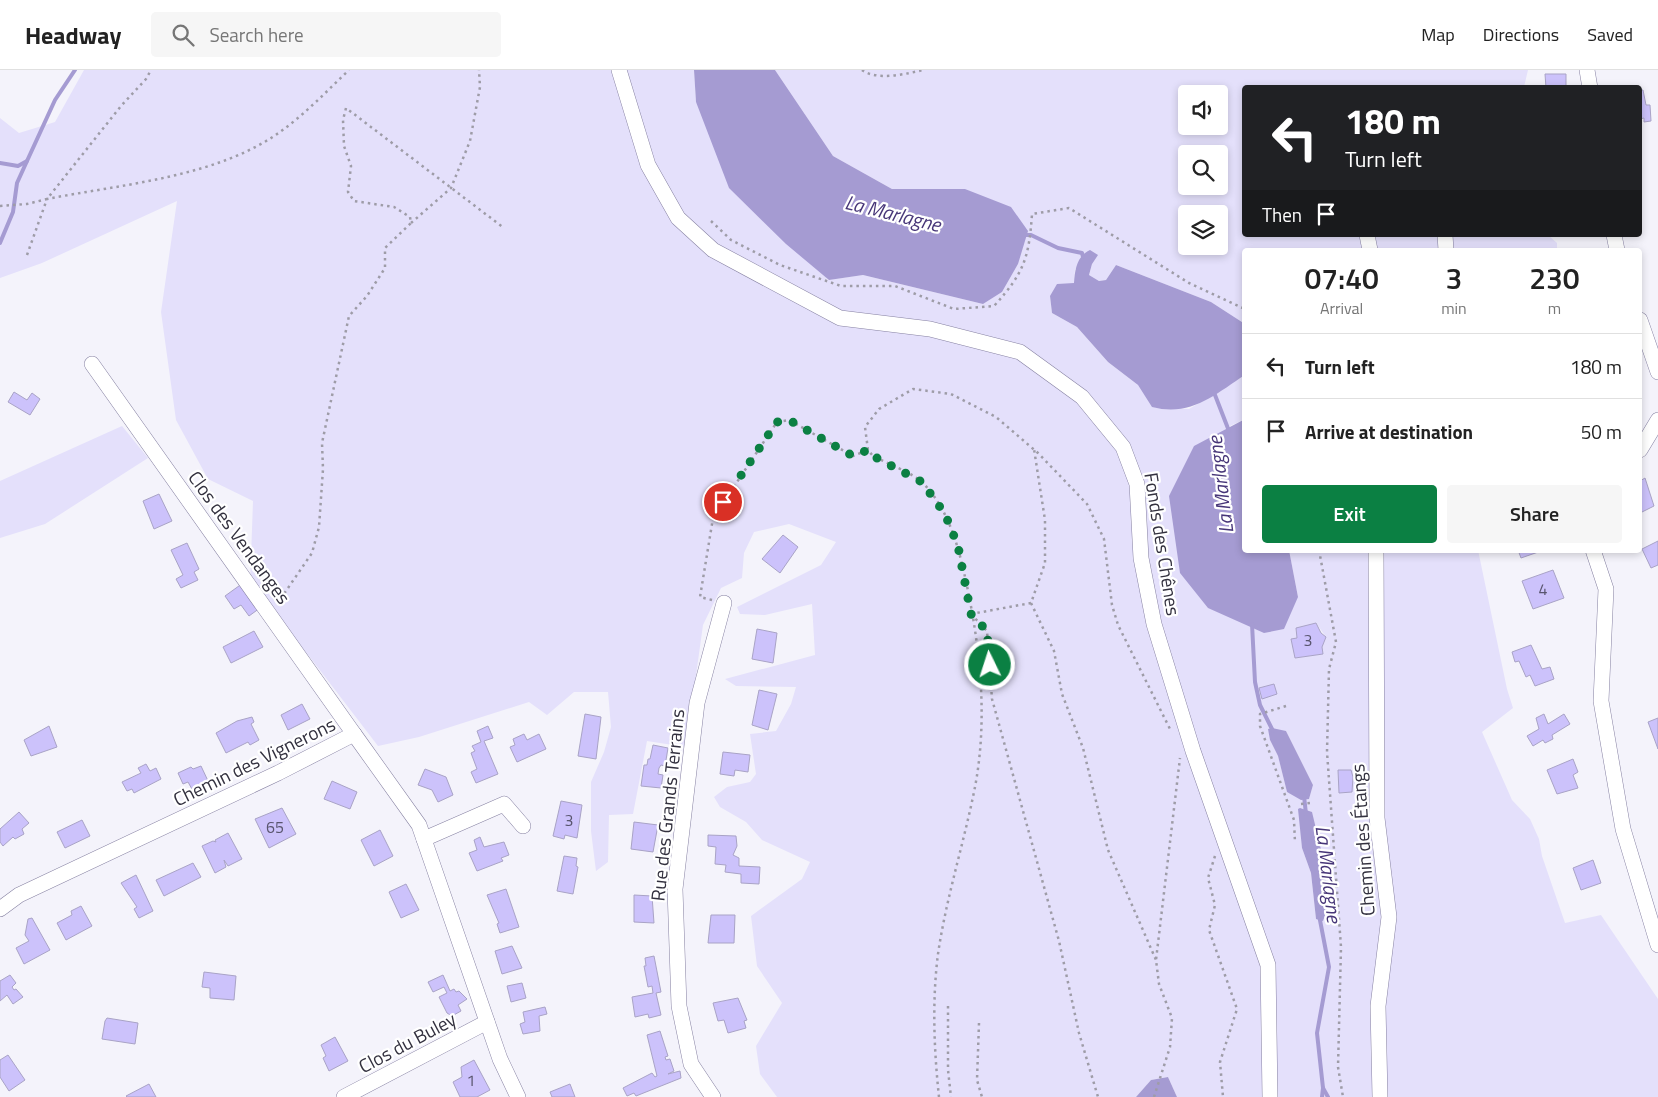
<!DOCTYPE html>
<meta charset="utf-8">
<style>
:root{--surface:#fff;--page:#f6f6f6;--text:#222;--muted:#767676;--line:#e0e0e0;--accent:#0b8043}
body{margin:0;font-family:"Titillium Web",sans-serif;background:var(--page);color:var(--text);height:100vh;display:flex;flex-direction:column;font-size:19px;white-space:nowrap}
*{box-sizing:border-box;margin:0}
p{font-size:16px;color:var(--muted)}
.icon{flex:none;width:28px;height:28px;fill:none;stroke:currentColor;stroke-width:2;stroke-linecap:round;stroke-linejoin:round}
.map{position:relative;flex:1;overflow:hidden}
.sheet{position:absolute;left:1242px;top:178px;width:400px;height:305px;display:flex;flex-direction:column;background:var(--surface);border-radius:5px;box-shadow:0 2px 8px #0003}
.sheet>*{flex:none}
.hud{position:absolute;left:1242px;top:15px;width:400px;height:152px;border-radius:5px;box-shadow:0 2px 8px #0003;background:#202124;color:#fff;overflow:hidden}
.tools{position:absolute;left:1178px;top:15px;display:grid;gap:10px}
.tools a{display:grid;place-items:center;width:50px;height:50px;border-radius:5px;background:var(--surface);box-shadow:0 2px 8px #0003;font-size:25px}
.pin{position:absolute;display:grid;place-items:center;width:42px;height:42px;color:#fff;margin:-21px;border:2px solid #fff;border-radius:50%;box-shadow:0 1px 5px #0007}
.me{position:absolute;width:55px;margin:-28px;rotate:356deg;stroke-linejoin:round;filter:drop-shadow(0 0 4px #0008)}
.turn{display:flex;align-items:center;gap:18px;height:105px;padding:0 20px;font-size:22px}
.turn .icon{width:65px;height:65px;stroke-width:2.5}
.turn b{display:block;font-size:35px;line-height:42px}
.then{display:flex;align-items:center;height:48px;padding:0 20px;background:#0003;gap:10px;font-size:19px}
.eta{display:flex;justify-content:space-evenly;align-items:center;height:85px;text-align:center}
.eta b{font-size:30px;font-weight:600;line-height:35px}
.button{display:flex;gap:10px;margin-top:auto;padding:10px 20px}
.button a{flex:1;height:58px;border-radius:5px;background:var(--accent);color:#fff;font-size:20px;font-weight:600;line-height:58px;text-align:center}
.button a+a{background:var(--page);color:var(--text)}
ul{padding:0;list-style:none}
li{display:flex;align-items:center;gap:15px;height:65px;padding:0 20px;border-top:1px solid var(--line)}
li div{flex:1}
li b{display:block;font-size:19px}
li em{font-style:normal}
header{display:flex;align-items:center;gap:30px;box-sizing:border-box;height:70px;padding:0 25px;background:var(--surface);border-bottom:1px solid var(--line)}
header strong{font-size:24px}
nav{display:flex;gap:28px;margin-inline-start:auto;font-size:18px}
.search{width:350px;height:45px;background:var(--page);display:flex;align-items:center;gap:12px;box-sizing:border-box;padding:0 18px;border-radius:5px;color:var(--muted);font-size:19px}
.map>svg:first-child{display:block}
.green{fill:#e4e0fb;fill-rule:evenodd}
.water{fill:#a59bd2}
.lines{fill:none;stroke-linecap:round;stroke-linejoin:round}
.stream{stroke:#a59bd2;stroke-width:4}
.building{fill:#ccc2fb;stroke:#a9a3c6}
.street-casing{stroke:#8681a2;stroke-width:16}
.path{stroke:#9e9ca7;stroke-width:2.5;stroke-dasharray:2.5 4;stroke-linecap:butt}
.street{stroke:#fff;stroke-width:15}
.route{stroke:#0b8043;stroke-width:9;stroke-dasharray:0 16.2}
.labels{text-anchor:middle;dominant-baseline:central;stroke-width:4.5;stroke-linejoin:round;paint-order:stroke}
.number-label{font-size:16px;fill:#59556e}
.street-label{font-size:19px;fill:#33313f;stroke:#fff}
.water-label{font-size:20px;font-style:italic;fill:#473678;stroke:#fff}
</style>
<header>
<strong>Headway</strong>
<div class="search"><svg class="icon" aria-label="search" viewBox="0 0 24 24"><circle cx="10" cy="10" r="6"/><path d="M15 15l6 6"/></svg>Search here</div>
<nav><a>Map</a><a>Directions</a><a>Saved</a></nav>
</header>
<div class="map">
<svg width="1658" height="1027" viewBox="0 0 1658 1027">
<rect width="100%" height="100%" fill="#f4f3fb"/>
<g class="green">
<path d="M84,0H694L696,32L828,210L863,205L983,234L1002,222L1018,194L965,119H892L833,86L775,0H1528L1524,17L1245,18V165H1548L1557,173V180H1245V254L1211,232L1116,195L1106,210L1099,211L1089,205L1092,194L1075,199L1074,213L1050,226L1052,243L1077,257L1108,292L1138,315L1153,337L1189,339L1245,305V349L1228,357L1169,426L1298,527L1289,480H1478L1507,619L1513,638L1482,662L1512,730L1530,749L1539,769L1542,786L1565,853L1601,845L1658,929V1027H1177L1168,1007L1151,1010L1136,1027H777L760,1004L756,976L782,933L757,896L751,846L802,809L810,792L762,770L746,752L720,737L714,727L727,717L750,712L756,704L750,664L776,661L791,634L796,617L736,616L725,609L815,585L812,534L765,545L740,544L737,537L821,495L836,472L789,454L754,462L744,483L742,508L721,518L703,555L686,677L647,671L633,744L609,745L608,792L596,801L591,761V712L604,682L611,657L608,622H574L547,645L529,632L419,667L378,676L309,586L250,515L253,431L208,409L176,350L161,242L177,131L42,193L0,208V48L19,63L55,52ZM1186,24H1219V56H1186ZM1186,84H1219V116H1186ZM1186,144H1219V176H1186ZM1316,553L1326,567L1322,577L1323,584L1296,588L1292,569L1297,568L1296,558ZM1286,661L1313,715L1309,729L1287,722L1278,686L1270,670ZM1351,700L1353,708L1352,722L1339,723L1338,701ZM1301,760L1317,769L1324,792L1329,833L1316,849L1311,803L1302,778Z"/>
<path d="M122,356L148,388L45,454L0,468V411Z"/>
</g>
<g class="water">
<path d="M694,0H775L833,86L892,119H965L1011,137L1028,161L1018,194L1002,222L983,234L863,205L829,210L786,174L729,118L696,32Z"/>
<path d="M1090,180L1098,185L1092,194L1089,205L1099,211L1106,210L1116,195L1211,232L1245,254V305C1214,325 1191,347 1152,337L1138,315L1108,292L1077,257L1052,243L1050,226L1057,214L1074,213C1075,199 1077,186 1090,180Z"/>
<path d="M1245,349V480H1289L1298,527L1284,559L1264,563L1208,538L1180,503L1169,426L1194,376Z"/>
<path d="M1272,658L1286,661L1313,715L1309,729L1301,730L1287,722L1278,686L1270,670L1268,659Z"/>
<path d="M1300,738L1312,742L1324,792L1329,833L1323,851L1316,849L1311,803L1302,778L1298,739Z"/>
<path d="M1168,1007L1177,1027H1136L1151,1010Z"/>
</g>
<g class="lines">
<g class="stream">
<path d="M0,93L18,96L27,91L55,30L75,0"/>
<path d="M1022,165H1031L1058,178L1082,183L1083,187"/>
<path d="M0,173L13,142L17,113L27,91"/>
<path d="M1212,322L1215,325L1229,361"/>
<path d="M1252,554L1255,612L1260,635L1273,661"/>
<path d="M1304,726L1306,744"/>
<path d="M1319,845L1329,897L1317,963L1323,1018L1328,1027"/>
<path d="M1322,1027L1323,1018"/>
</g>
</g>
<g class="building">
<path d="M1545,4H1566V18H1546Z"/>
<path d="M1640,20H1643L1646,35H1650L1651,51L1644,52V48L1640,49Z"/>
<path d="M14,322L27,330L32,323L40,329L30,345L8,332Z"/>
<path d="M1645,408L1654,436L1640,443V411Z"/>
<path d="M159,424L172,451L154,459L143,431Z"/>
<path d="M783,465L798,477L780,503L762,489Z"/>
<path d="M1658,471V495L1651,498L1642,479Z"/>
<path d="M187,473L199,499L194,502L198,510L181,518L176,509L183,505L171,480Z"/>
<path d="M1518,480H1544L1521,488Z"/>
<path d="M1553,500L1564,528L1533,539L1522,511Z"/>
<path d="M243,513L260,538L249,546L241,535L234,539L225,526Z"/>
<path d="M1316,553L1321,563L1326,567L1322,577L1323,584L1295,588L1291,569L1297,568L1296,558Z"/>
<path d="M757,559L777,563L773,593L752,589Z"/>
<path d="M254,561L263,577L231,593L223,577Z"/>
<path d="M1531,575L1542,599L1550,597L1554,609L1535,616L1530,605L1526,607L1519,591L1515,592L1512,582Z"/>
<path d="M1274,614L1277,624L1262,629L1259,618Z"/>
<path d="M759,620L777,624L768,660L752,655Z"/>
<path d="M302,634L310,649L288,660L281,645Z"/>
<path d="M585,644L601,647L596,689L578,686Z"/>
<path d="M1544,644L1548,654L1564,644L1570,654L1552,665L1553,669L1545,673L1543,670L1533,676L1527,666L1539,659L1536,648Z"/>
<path d="M252,647L254,652L251,654L259,670L250,675L248,672L226,683L216,663L237,651Z"/>
<path d="M1658,648V679L1648,652Z"/>
<path d="M49,656L57,677L31,686L24,670Z"/>
<path d="M488,656L493,668L484,671L498,704L476,713L471,702L477,699L471,683L475,681L472,676L481,672L477,661Z"/>
<path d="M524,664L527,670L539,664L546,679L517,692L510,677L515,675L513,669Z"/>
<path d="M653,675L668,678L665,696L661,695L659,698L658,704L663,705L661,718L641,716L644,695H647L648,689H650Z"/>
<path d="M723,682L750,685L748,702L735,700L734,706L720,704Z"/>
<path d="M1573,689L1578,702L1573,705L1578,718L1557,724L1547,700Z"/>
<path d="M146,694L150,701L156,698L161,709L134,723L132,719L127,721L122,712L141,703L138,698Z"/>
<path d="M201,696L209,713L193,721L188,712L183,714L178,703L191,697L193,699Z"/>
<path d="M425,699L446,707L453,725L438,732L432,720L418,715Z"/>
<path d="M1338,700H1351L1353,707L1352,722L1339,723Z"/>
<path d="M332,711L357,722L350,739L324,729Z"/>
<path d="M561,731L582,735L577,768L565,765L564,769L553,766Z"/>
<path d="M282,738L296,764L269,778L255,749Z"/>
<path d="M19,742L29,753L22,759L24,764L15,769L13,767L3,776L0,772V759Z"/>
<path d="M82,750L90,766L65,778L57,762Z"/>
<path d="M634,752L658,755L653,782L631,779Z"/>
<path d="M380,760L393,786L374,796L361,770Z"/>
<path d="M228,763L242,789L228,796L224,790L226,797L215,803L202,776L213,771L216,772L215,770Z"/>
<path d="M708,765L736,766L737,776L733,785L739,788V796L760,797L759,814L741,813V804L725,802L726,795L715,794L716,777L708,776Z"/>
<path d="M480,767L484,777L504,772L509,785L501,788L503,791L477,801L469,783L477,780L474,770Z"/>
<path d="M564,786L577,788L576,796L578,797L573,824L557,821Z"/>
<path d="M1593,790L1601,813L1581,820L1573,798Z"/>
<path d="M193,793L201,807L164,826L156,810Z"/>
<path d="M136,805L153,841L139,848L134,839L137,837L121,813Z"/>
<path d="M406,814L419,840L401,848L389,822Z"/>
<path d="M506,819L519,857L500,863L497,854L499,853L487,825Z"/>
<path d="M634,825L652,826L654,853L634,852Z"/>
<path d="M81,836L92,856L66,870L57,853L72,845L71,841Z"/>
<path d="M711,845H735L734,873H708Z"/>
<path d="M32,848L50,880L24,894L16,878L29,871L25,865L28,849Z"/>
<path d="M512,876L522,898L502,904L495,881Z"/>
<path d="M654,886L661,922L656,923L661,945L649,948L648,944L635,947L632,927L653,923L652,916L648,917L644,896H646L645,888Z"/>
<path d="M204,902L236,906L234,930L210,928V918L202,917Z"/>
<path d="M10,905L16,913L12,917L14,920L16,919L23,927L13,934L7,925L0,931V911Z"/>
<path d="M443,905L450,921L454,919L456,922L459,921L467,929L458,935L461,941L452,946L447,943L439,927L447,923L444,917L433,922L428,912Z"/>
<path d="M522,913L526,928L511,932L507,916Z"/>
<path d="M738,928L747,950L744,951L746,958L728,963L724,950L718,951L713,933Z"/>
<path d="M545,937L547,944L539,946L540,961L523,964L520,954L525,952L523,942Z"/>
<path d="M107,948L138,953L135,974L102,969L105,951Z"/>
<path d="M660,961L668,986L665,987L666,990L670,989L674,1001L668,1004L680,1001L681,1008L636,1026L634,1023L627,1026L623,1018L652,1003L655,1007L657,1006L647,965Z"/>
<path d="M335,967L348,991L329,1001L323,988L326,986L321,975Z"/>
<path d="M8,985L25,1010L9,1021L0,1007V990Z"/>
<path d="M474,990L490,1020L477,1027H460L453,1012L462,1007L461,997Z"/>
<path d="M149,1014L156,1027H127L126,1026Z"/>
<path d="M570,1014L575,1027H552L550,1022Z"/>
</g>
<g class="lines">
<defs>
<g id="street">
<path d="M619,0L648,95L678,148L713,180L840,248L930,259L1020,282L1082,327L1123,377L1137,414L1141,488L1154,554L1193,681L1268,895L1270,1027"/>
<path d="M1587,0L1590,18"/>
<path d="M1367,165L1370,180"/>
<path d="M1445,165L1446,180"/>
<path d="M1614,165L1617,180"/>
<path d="M1640,250L1658,302"/>
<path d="M92,294L354,664"/>
<path d="M1640,380L1658,350"/>
<path d="M1376,480L1377,748L1389,847L1378,936L1380,1027"/>
<path d="M1593,480L1606,519L1601,631L1623,759L1658,875"/>
<path d="M424,769L504,734L523,756"/>
<path d="M0,839L19,825L278,703L354,664L419,755L500,989L518,1027"/>
<path d="M344,1027L487,952"/>
<path d="M713,1027L691,994L679,936L675,819L697,633L724,533"/>
</g>
</defs>
<use href="#street" class="street-casing"/>
<g class="path">
<path d="M862,0C877,11 906,4 923,0"/>
<path d="M0,136L27,134L47,129L121,36L146,9L151,0"/>
<path d="M711,151L731,170L780,195L841,216H895L954,239L994,236C1024,203 1029,188 1032,144L1069,138L1189,213L1245,239"/>
<path d="M411,153L451,118L470,71L480,17L479,0"/>
<path d="M27,185L47,129C123,114 221,107 284,59C307,42 328,20 349,0"/>
<path d="M1319,480L1336,572L1329,599L1327,682L1341,877L1338,997L1343,1027"/>
<path d="M712,530L700,527L713,448L777,352L789,350L853,386L868,380"/>
<path d="M1031,533L1054,581L1062,624L1083,678L1108,780L1156,890"/>
<path d="M277,534L312,483L319,457L323,399L322,373L349,246L367,226L385,198V178L411,153L410,147L394,137L354,131L348,122L351,96L344,76L343,50L346,38L504,158"/>
<path d="M971,544L987,561L992,629L1059,871L1079,963L1098,1027"/>
<path d="M971,544L1031,533L1045,493V450L1034,379"/>
<path d="M1286,636L1260,644V656L1294,750L1295,773"/>
<path d="M1301,734L1310,733"/>
<path d="M1215,786L1208,808L1215,835L1209,860L1237,939L1220,992L1223,1027"/>
<path d="M948,936V1000L951,1027"/>
<path d="M979,953L977,1010L982,1027"/>
<path d="M939,1027C934,980 932,931 938,884C946,829 963,776 974,722C988,654 981,583 967,516C959,479 950,441 923,413C913,403 886,393 873,386L868,380L865,357L879,339L913,319L951,324L996,347L1038,383L1087,434L1104,469L1112,535L1118,555L1171,661"/>
<path d="M1154,1027L1170,977L1172,948L1159,914L1156,890L1180,688"/>
</g>
<use href="#street" class="street"/>
</g>
<g class="lines">
<path class="route" d="M723,432L777,352L789,350L853,386L868,380L873,386L922,412L945,444L958,476L971,544L987,561L990,595"/>
</g>
<g class="labels">
<g class="number-label">
<text x="1543" y="519">4</text>
<text x="1308" y="570">3</text>
<text x="569" y="750">3</text>
<text x="275" y="757">65</text>
<text x="471" y="1010">1</text>
</g>
<g class="street-label">
<text transform="translate(240 467) rotate(54)">Clos des Vendanges</text>
<text transform="translate(1163 474) rotate(81)">Fonds des Chênes</text>
<text transform="translate(254 691) rotate(-26)">Chemin des Vignerons</text>
<text transform="translate(667 735) rotate(-84)">Rue des Grands Terrains</text>
<text transform="translate(1362 770) rotate(-94)">Chemin des Étangs</text>
<text transform="translate(407 972) rotate(-28)">Clos du Buley</text>
</g>
<g class="water-label">
<text transform="translate(893 143) rotate(14)">La Marlagne</text>
<text transform="translate(1220 415) rotate(-97)">La Marlagne</text>
<text transform="translate(1329 804) rotate(83)">La Marlagne</text>
</g>
</g>
</svg>
<div class="tools">
<a><svg class="icon" aria-label="sound" viewBox="0 0 24 24"><path d="M4 9h4l5-4v14l-5-4H4zM17 9q2 3 0 6"/></svg></a>
<a><svg class="icon" aria-label="search" viewBox="0 0 24 24"><circle cx="10" cy="10" r="6"/><path d="M15 15l6 6"/></svg></a>
<a><svg class="icon" aria-label="layers" viewBox="0 0 24 24"><path d="M12 4l9 5-9 5-9-5zM3 14l9 5 9-5"/></svg></a>
</div>
<div class="pin" style="left:723px;top:432px;background:#d93025"><svg class="icon" aria-label="arrive" viewBox="0 0 24 24"><path d="M6 21V4h12l-3 4 3 4H6"/></svg></div>
<svg class="me" style="left:990px;top:595px" viewBox="-20 -20 40 40"><circle r="17" fill="#0b8043" stroke="#fff" stroke-width="3"/><path d="M0-11L8 9 0 5-8 9z" fill="#fff"/></svg>
<div class="hud">
<div class="turn"><svg class="icon" aria-label="left" viewBox="0 0 24 24"><path d="M17 20v-9H6M10 6l-5 5 5 5"/></svg><div><b>180 m</b>Turn left</div></div>
<div class="then">Then<svg class="icon" aria-label="arrive" viewBox="0 0 24 24"><path d="M6 21V4h12l-3 4 3 4H6"/></svg></div>
</div>
<section class="sheet">
<div class="eta">
<div><b>07:40</b><p>Arrival</p></div>
<div><b>3</b><p>min</p></div>
<div><b>230</b><p>m</p></div>
</div>
<ul>
<li><svg class="icon" aria-label="left" viewBox="0 0 24 24"><path d="M17 20v-9H6M10 6l-5 5 5 5"/></svg><div><b>Turn left</b></div><em>180 m</em></li>
<li><svg class="icon" aria-label="arrive" viewBox="0 0 24 24"><path d="M6 21V4h12l-3 4 3 4H6"/></svg><div><b>Arrive at destination</b></div><em>50 m</em></li>
</ul>
<div class="button"><a>Exit</a><a>Share</a></div>
</section>
</div>
